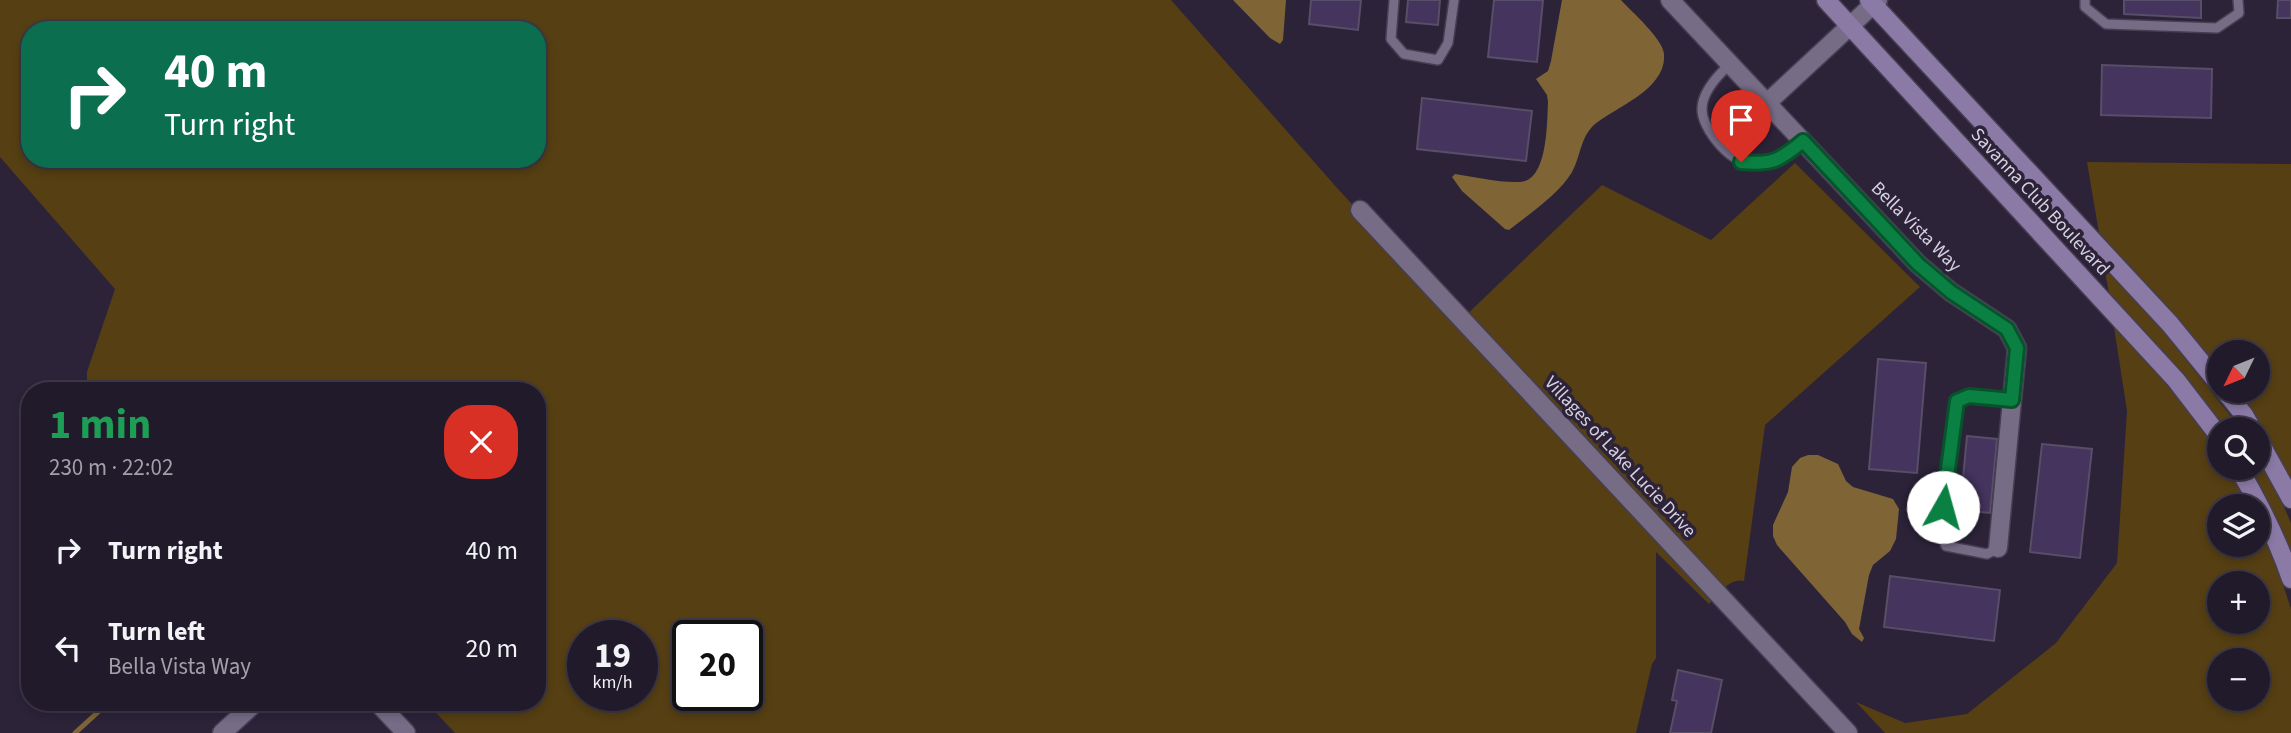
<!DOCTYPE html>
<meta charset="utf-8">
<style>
:root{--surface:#211a2b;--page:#2d2737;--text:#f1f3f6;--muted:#a2a1a9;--line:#3e3847}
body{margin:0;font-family:"Source Sans 3",sans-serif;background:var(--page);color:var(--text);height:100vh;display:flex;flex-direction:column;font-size:26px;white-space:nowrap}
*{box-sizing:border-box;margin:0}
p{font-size:23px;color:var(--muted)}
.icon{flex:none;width:38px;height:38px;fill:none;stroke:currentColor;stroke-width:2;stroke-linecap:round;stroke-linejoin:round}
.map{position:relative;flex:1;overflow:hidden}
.details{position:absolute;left:21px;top:382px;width:525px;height:329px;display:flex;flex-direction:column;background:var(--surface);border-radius:28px;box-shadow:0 4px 10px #0003,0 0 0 2px var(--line)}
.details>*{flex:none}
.hud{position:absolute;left:21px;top:21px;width:525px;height:147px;border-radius:28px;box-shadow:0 4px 10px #0003,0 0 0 2px var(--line);background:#0b6e4f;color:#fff;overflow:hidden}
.needle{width:46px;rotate:227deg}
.fabs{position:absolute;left:2207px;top:340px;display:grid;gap:14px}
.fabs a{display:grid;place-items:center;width:63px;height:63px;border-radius:50%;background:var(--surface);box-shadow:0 4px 10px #0003,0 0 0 2px var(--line);font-size:35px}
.speed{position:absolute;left:567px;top:620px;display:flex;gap:14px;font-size:35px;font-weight:700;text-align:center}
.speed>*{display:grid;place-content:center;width:91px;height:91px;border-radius:50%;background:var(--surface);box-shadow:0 4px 10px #0003,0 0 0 2px var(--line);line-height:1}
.speed small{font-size:18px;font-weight:400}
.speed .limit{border:4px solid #111;border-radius:10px;background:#fff;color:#111}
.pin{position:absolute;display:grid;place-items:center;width:60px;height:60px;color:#fff;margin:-72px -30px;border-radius:50% 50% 50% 0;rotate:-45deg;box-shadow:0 0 7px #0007}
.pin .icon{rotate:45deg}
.me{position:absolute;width:77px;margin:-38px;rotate:7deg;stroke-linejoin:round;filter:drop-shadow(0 0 5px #0008)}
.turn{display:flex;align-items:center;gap:24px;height:147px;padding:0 28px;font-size:32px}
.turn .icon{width:91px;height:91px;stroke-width:2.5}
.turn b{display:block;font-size:49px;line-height:60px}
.round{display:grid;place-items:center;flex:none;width:74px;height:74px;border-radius:28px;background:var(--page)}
.headline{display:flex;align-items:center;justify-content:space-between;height:119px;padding:0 28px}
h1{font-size:42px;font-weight:700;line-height:52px;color:#1e9e55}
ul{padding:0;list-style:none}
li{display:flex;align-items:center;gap:21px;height:98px;padding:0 28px}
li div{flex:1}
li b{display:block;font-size:26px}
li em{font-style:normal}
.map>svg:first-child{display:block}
.green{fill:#553f13;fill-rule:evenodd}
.water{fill:#7f6536}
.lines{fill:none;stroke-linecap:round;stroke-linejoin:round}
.stream{stroke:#7f6536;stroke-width:5}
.building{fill:#45345e;stroke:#574e67;stroke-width:2}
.lane-casing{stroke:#463f52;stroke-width:12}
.street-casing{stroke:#463f52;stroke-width:21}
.secondary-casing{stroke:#463f52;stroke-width:21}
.lane{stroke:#766c86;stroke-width:9}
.street{stroke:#766c86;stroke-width:18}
.secondary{stroke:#8b7aa6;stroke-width:18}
.route-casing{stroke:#07532c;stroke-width:18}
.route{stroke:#0b8043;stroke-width:12}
.labels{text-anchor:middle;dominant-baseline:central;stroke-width:7;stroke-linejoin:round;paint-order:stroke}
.street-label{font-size:19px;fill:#d6d0df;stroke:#2c2339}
</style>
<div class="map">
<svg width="2291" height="733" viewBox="0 0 2291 733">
<rect width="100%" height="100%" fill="#2c2339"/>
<g class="green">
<path d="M0,0H1171L1338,189L1460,321L1602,185L1711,240L1795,163L1920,287L1765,425L1744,581C1730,577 1718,595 1709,604L1656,552V658L1652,664L1636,733H455L426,702H537V390H87V372L115,289L0,157ZM30,30H537V159H30ZM583,635H642V695H583ZM688,635H747V695H688Z"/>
<path d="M2087,162L2291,164V479L2251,409L2236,390H2258V352H2219V369L2177,318L2099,233Z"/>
<path d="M2104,267L2163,331L2241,429H2226L2183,374L2109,293Z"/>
<path d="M2114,327L2168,386L2217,448L2219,467H2228L2249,506H2219V544H2258V523L2276,563L2291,609V733H1885L1856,702L1905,723L1967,714L2056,643L2117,563L2127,411ZM2219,583H2258V621H2219ZM2219,660H2258V698H2219Z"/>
<path d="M2258,458L2281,500L2291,523V551L2249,467H2258Z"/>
</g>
<g class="water">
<path d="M1233,0H1286L1283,40L1280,44L1270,38Z"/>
<path d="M1562,0H1621C1632,12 1663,39 1664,54C1667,89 1616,107 1595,124C1580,137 1581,156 1572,172C1560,193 1528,215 1509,230L1505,229L1462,191L1452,177L1455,174C1476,177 1499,183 1520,182C1548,181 1547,122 1548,102L1547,95L1536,79L1548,71L1551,61Z"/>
<path d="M1808,455H1818L1838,464L1846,481L1853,487L1893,499L1899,509L1896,539L1890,551L1873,565L1869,575L1859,629L1864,638L1862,642L1852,634L1845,622L1777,545L1773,536V525L1788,492L1792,467L1800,458Z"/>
</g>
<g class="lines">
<path class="stream" d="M75,733L109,702"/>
</g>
<g class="building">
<path d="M1311,0H1361L1358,30L1309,24Z"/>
<path d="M1408,0H1440L1438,25L1406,22Z"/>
<path d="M1494,0H1543L1537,62L1488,57Z"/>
<path d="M2124,0H2201V18L2124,14Z"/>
<path d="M2278,0H2291V18H2277Z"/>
<path d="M2102,65L2212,69L2211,118L2101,115Z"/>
<path d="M1422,98L1532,111L1526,161L1417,149Z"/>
<path d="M1878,359L1926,363L1917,473L1869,469Z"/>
<path d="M1967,436L1997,439L1990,513L1960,510Z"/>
<path d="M2042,444L2092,449L2080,558L2030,552Z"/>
<path d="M1890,576L2000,590L1994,641L1884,627Z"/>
<path d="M1678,670L1722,680L1711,733H1670L1677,701L1672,700Z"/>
</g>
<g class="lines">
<defs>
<g id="lane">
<path d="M1394,0L1391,39L1404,54L1438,60L1448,43L1454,0"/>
<path d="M2085,0V7L2106,24L2217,28L2239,13L2238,0"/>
<path d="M1730,64C1718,75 1702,92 1702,109C1702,120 1709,131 1715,139C1743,176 1772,168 1803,141"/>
<path d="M1998,548L1987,554L1946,546L1940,533L1957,401L1969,396L2012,400"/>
</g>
<g id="street">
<path d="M1670,0L1918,264L1951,292L2007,329L2017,348L1998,548"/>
<path d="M1767,103L1878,0"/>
<path d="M1360,210L1848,733"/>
<path d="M377,702L406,733"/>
<path d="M222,733L256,702"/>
</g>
<g id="secondary">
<path d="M1826,0L2176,380L2219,436"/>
<path d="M1869,0L2170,324L2219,384"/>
<path d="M2224,390L2244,415L2252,429"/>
<path d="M2258,439L2291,499"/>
<path d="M2238,467C2259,503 2278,540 2291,579"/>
</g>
</defs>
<use href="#lane" class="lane-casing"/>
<use href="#street" class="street-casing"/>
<use href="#secondary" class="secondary-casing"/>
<use href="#lane" class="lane"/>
<use href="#street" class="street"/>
<use href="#secondary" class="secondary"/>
</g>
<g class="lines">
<defs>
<path id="route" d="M1741,162C1772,165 1779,161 1803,141L1918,264L1951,292L2007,329L2017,348L2012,400L1969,396L1957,401L1943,507"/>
</defs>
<use href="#route" class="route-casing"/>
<use href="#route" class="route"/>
</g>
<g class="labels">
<g class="street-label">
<text transform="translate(2040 202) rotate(47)">Savanna Club Boulevard</text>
<text transform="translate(1916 227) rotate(45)">Bella Vista Way</text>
<text transform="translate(1620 457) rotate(47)">Villages of Lake Lucie Drive</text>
</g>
</g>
</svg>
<div class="fabs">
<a><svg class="needle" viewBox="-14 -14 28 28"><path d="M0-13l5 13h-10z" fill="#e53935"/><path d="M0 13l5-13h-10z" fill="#a2a1a9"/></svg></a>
<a><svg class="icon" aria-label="search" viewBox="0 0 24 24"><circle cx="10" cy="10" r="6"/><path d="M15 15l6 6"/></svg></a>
<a><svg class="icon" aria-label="layers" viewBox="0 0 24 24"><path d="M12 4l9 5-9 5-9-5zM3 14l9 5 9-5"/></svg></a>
<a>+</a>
<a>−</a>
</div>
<div class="speed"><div>19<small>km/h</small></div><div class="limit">20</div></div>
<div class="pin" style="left:1741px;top:162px;background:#d93025"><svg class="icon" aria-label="arrive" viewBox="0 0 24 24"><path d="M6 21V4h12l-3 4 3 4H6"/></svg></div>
<svg class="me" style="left:1943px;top:507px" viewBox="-20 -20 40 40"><circle r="19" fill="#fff"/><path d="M0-13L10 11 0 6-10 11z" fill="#0b8043"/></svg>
<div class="hud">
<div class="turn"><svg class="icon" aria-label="right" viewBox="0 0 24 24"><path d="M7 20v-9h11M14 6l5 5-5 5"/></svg><div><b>40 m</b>Turn right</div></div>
</div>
<section class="details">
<div class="headline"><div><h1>1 min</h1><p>230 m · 22:02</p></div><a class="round" style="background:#d93025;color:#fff"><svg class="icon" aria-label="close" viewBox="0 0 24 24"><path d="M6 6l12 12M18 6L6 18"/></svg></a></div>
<ul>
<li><svg class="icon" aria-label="right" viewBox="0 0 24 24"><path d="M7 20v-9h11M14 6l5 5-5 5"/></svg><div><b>Turn right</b></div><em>40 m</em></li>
<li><svg class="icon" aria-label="left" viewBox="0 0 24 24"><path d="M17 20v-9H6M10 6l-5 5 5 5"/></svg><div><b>Turn left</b><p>Bella Vista Way</p></div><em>20 m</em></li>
</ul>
</section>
</div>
